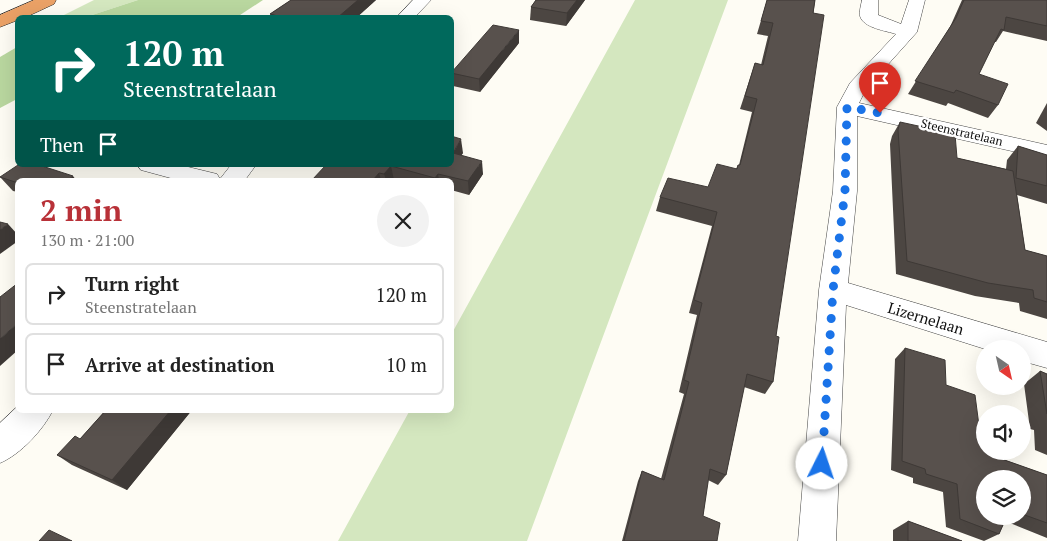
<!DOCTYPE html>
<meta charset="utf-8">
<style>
:root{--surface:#fff;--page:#f2f2f2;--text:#222;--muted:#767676;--line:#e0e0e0;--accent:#b83138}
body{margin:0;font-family:"PT Serif",serif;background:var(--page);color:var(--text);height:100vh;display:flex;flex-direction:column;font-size:19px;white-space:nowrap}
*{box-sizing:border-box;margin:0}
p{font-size:16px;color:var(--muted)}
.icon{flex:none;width:28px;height:28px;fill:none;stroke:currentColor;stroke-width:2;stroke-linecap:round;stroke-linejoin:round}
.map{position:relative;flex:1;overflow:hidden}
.drawer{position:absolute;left:15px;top:178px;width:439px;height:235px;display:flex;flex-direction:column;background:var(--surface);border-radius:8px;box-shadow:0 5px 20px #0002}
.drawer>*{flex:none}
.hud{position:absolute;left:15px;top:15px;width:439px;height:152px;border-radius:8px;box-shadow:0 5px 20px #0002;background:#00695c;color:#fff;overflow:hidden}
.needle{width:32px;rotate:146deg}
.buttons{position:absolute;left:976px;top:340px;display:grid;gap:10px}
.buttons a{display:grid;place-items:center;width:55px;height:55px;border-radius:50%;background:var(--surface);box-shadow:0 5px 20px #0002;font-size:25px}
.pin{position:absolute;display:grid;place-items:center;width:42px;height:42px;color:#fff;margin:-51px -21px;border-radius:50% 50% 50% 0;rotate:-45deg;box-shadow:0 0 5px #0007}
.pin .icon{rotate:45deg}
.me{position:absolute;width:55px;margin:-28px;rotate:4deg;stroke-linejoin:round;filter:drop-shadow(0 0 4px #0008)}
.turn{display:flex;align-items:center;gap:18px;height:105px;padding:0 25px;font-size:22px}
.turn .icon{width:65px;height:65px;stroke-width:2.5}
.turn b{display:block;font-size:35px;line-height:42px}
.then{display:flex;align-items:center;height:48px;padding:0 25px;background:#0003;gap:10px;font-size:19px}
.round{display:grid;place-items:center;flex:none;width:52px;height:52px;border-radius:26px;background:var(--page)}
.summary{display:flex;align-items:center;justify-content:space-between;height:85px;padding:0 25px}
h1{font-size:30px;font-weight:700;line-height:38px;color:var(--accent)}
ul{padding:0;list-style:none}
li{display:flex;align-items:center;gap:15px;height:62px;margin:0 10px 8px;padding:0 15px;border:2px solid var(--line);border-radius:8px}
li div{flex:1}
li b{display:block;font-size:19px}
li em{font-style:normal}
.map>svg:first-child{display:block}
.green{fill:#d4e7bf}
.forest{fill:#b9d79f}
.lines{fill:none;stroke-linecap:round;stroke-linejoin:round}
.minor-casing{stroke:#434343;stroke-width:1}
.highway-casing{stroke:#212121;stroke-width:1}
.minor{fill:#fff;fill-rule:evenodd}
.highway{fill:#eaa166;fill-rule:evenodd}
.wall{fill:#4c4642;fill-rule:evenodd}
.shaded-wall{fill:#3e3936}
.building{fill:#58514d;stroke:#3e3936}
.route{stroke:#1a73e8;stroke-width:9;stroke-dasharray:0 16.2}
.labels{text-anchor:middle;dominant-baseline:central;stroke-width:5;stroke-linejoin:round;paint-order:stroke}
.far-street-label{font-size:12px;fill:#101010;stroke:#fff}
.street-label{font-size:15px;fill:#101010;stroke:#fff}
</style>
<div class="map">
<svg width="1047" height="541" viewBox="0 0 1047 541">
<rect width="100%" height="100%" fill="#fefcf4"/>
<g class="green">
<path d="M94,0H138L86,17L58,18Z"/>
<path d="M635,0H728L527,541H338L410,410H451V335Z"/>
</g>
<g class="forest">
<path d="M138,0H263L237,17H86Z"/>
<path d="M17,47V99L0,108V57Z"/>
</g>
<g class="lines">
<defs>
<g id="minor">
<path d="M413,0H431L414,18H396Z"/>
<path d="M862,0H878V15L901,24L909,0H925L917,32L866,89L859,103L1047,145V159L857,116V191L848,283L1047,342V368L1022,361V349H985L846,305L836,541H798L819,290L833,191L837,107L850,83L896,34C887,31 863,28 860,16C859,12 861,5 862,0Z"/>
<path d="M137,165H180L217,174L220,179L231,165H256L245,180H178L141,170Z"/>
<path d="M18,406V410H53C43,430 21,454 0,463V423Z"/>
</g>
<path id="highway" d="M34,0H56L54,4L24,18H18V20L0,27V15Z"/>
</defs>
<use href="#minor" class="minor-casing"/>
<use href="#highway" class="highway-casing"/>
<use href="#minor" class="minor"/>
<use href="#highway" class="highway"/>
</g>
<g class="wall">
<path d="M291,0H376L356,18H272L270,14Z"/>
<path d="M536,0H585L566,26L530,20L531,7Z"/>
<path d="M767,0H815L776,336L773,382L765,394L744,387L726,475L718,485L708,480L703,516L717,541H622L638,481L642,471L661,479L684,394L679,392L697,315L689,313L712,226L656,211L660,197L708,187L736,169L738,165H739L752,112L740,109L755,63L761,65L768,36L757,34Z"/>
<path d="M962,0H1047V41L1003,31L996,42H994L979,74L998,105L988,118L948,103L946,106L908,94L950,27Z"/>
<path d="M519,43L480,92L453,86L451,73Z"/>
<path d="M1047,103V131L1036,123Z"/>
<path d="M900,122L957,158L1006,169L1007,160L1018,146L1047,155V204L1017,195L1025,250L1047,256V319L1020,311L1019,303L975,296L896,274L890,144L892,136Z"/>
<path d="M463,153L461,155L483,174L469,195L451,190V180H312Z"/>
<path d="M0,177L18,180V192L13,191Z"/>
<path d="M905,348L946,385L982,449L996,457L1047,475V538L1005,521L999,534L984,541L946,527L943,492L913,483V478L891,470L895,359ZM1022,479V516H985Z"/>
<path d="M1040,371L1047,374V455L1035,450L1034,430L1030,429L1024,384Z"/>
<path d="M106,410H192L127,490L72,465L57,455L80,439Z"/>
<path d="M908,521L962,541H893V530Z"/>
</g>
<g class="shaded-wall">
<path d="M358,0H376L356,18H337Z"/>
<path d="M577,0H585L566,26L567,13Z"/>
<path d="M519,30V43L480,92L479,79Z"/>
<path d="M461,139L463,153L454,167L453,153Z"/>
<path d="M482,161L483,174L469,195L468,181Z"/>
<path d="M391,166L394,180H386L384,174Z"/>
<path d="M379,173L381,180H373Z"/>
<path d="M438,174L439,180H435V178Z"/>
<path d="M73,176L76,180H68Z"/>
<path d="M8,224L18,235V241L0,254V230Z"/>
<path d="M18,323V350L0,366V339Z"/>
<path d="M171,410H192L127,490L112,480Z"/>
</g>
<g class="building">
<path d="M291,0H358L337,18H286L270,14Z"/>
<path d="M536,0H577L567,13L531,7Z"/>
<path d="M767,0H815L813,13L824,15L776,336L779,337L773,382L747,374L726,475L710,469L703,516L720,523L717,541H624L642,471L664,480L689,382L684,380L702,303L694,300L717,212L660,197L668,178L708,187L717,164L737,169L738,165H740L757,99L745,96L755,63L763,65L773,23L761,21Z"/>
<path d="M964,0H1047V26L1006,17L1004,30L1001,29L979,74L1008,84L998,105L956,90L954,93L915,81L956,18Z"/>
<path d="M493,25L519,30L479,79L451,73Z"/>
<path d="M900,122L955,134L957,158L1013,171L1025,250L1047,256V302L1034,298L1033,290L988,283L907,261L898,130Z"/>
<path d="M451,136L461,139L453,153L482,161L468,181L438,174L435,178L391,166L384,174L379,173L373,180H312L326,165H451Z"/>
<path d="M1018,146L1047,155V186L1016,178Z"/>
<path d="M18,165H39L73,176L68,180H18V183L0,177Z"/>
<path d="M0,222L8,224L0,230Z"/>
<path d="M18,283V323L0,339V297Z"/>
<path d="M905,348L945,360L946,385L975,395L982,449L985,450V451H989L996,453V457L1047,475V523L1022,514V479H985V516H1007L999,534L960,519L957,484L926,474L925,469L902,461Z"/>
<path d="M1040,371L1047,374V414Z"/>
<path d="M106,410H171L112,480L57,455L75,436L80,439Z"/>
<path d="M908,521L962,541H908Z"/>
<path d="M49,530L72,541H39Z"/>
</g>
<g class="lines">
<path class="route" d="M822,464L833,290L845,191L847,107L880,113"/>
</g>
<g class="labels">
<g class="far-street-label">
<text transform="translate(962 132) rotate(13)">Steenstratelaan</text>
</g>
<g class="street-label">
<text transform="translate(926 318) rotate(17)">Lizernelaan</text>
</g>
</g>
</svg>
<div class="buttons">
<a><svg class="needle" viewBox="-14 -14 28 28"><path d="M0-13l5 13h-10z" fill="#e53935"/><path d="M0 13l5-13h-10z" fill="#767676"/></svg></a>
<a><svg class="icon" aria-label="sound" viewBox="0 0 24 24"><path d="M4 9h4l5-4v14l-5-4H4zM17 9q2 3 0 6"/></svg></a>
<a><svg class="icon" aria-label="layers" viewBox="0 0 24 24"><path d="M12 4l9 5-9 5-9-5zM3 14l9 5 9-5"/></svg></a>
</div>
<div class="pin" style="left:880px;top:113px;background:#d93025"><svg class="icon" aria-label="arrive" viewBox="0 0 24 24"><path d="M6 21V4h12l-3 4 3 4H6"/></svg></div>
<svg class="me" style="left:822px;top:464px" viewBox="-20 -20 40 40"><circle r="19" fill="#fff"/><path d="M0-13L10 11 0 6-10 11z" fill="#1a73e8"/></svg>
<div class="hud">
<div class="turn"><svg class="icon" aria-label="right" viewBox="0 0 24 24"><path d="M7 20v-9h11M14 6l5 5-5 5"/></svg><div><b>120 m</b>Steenstratelaan</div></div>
<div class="then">Then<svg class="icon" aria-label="arrive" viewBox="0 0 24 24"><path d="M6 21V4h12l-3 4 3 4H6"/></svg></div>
</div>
<section class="drawer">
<div class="summary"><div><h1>2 min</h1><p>130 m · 21:00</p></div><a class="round"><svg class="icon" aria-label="close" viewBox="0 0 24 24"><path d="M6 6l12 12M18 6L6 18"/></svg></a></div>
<ul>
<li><svg class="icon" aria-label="right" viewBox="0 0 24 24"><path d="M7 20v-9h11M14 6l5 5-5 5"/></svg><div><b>Turn right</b><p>Steenstratelaan</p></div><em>120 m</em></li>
<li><svg class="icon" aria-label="arrive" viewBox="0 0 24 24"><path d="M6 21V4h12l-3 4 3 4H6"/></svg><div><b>Arrive at destination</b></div><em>10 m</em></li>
</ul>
</section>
</div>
